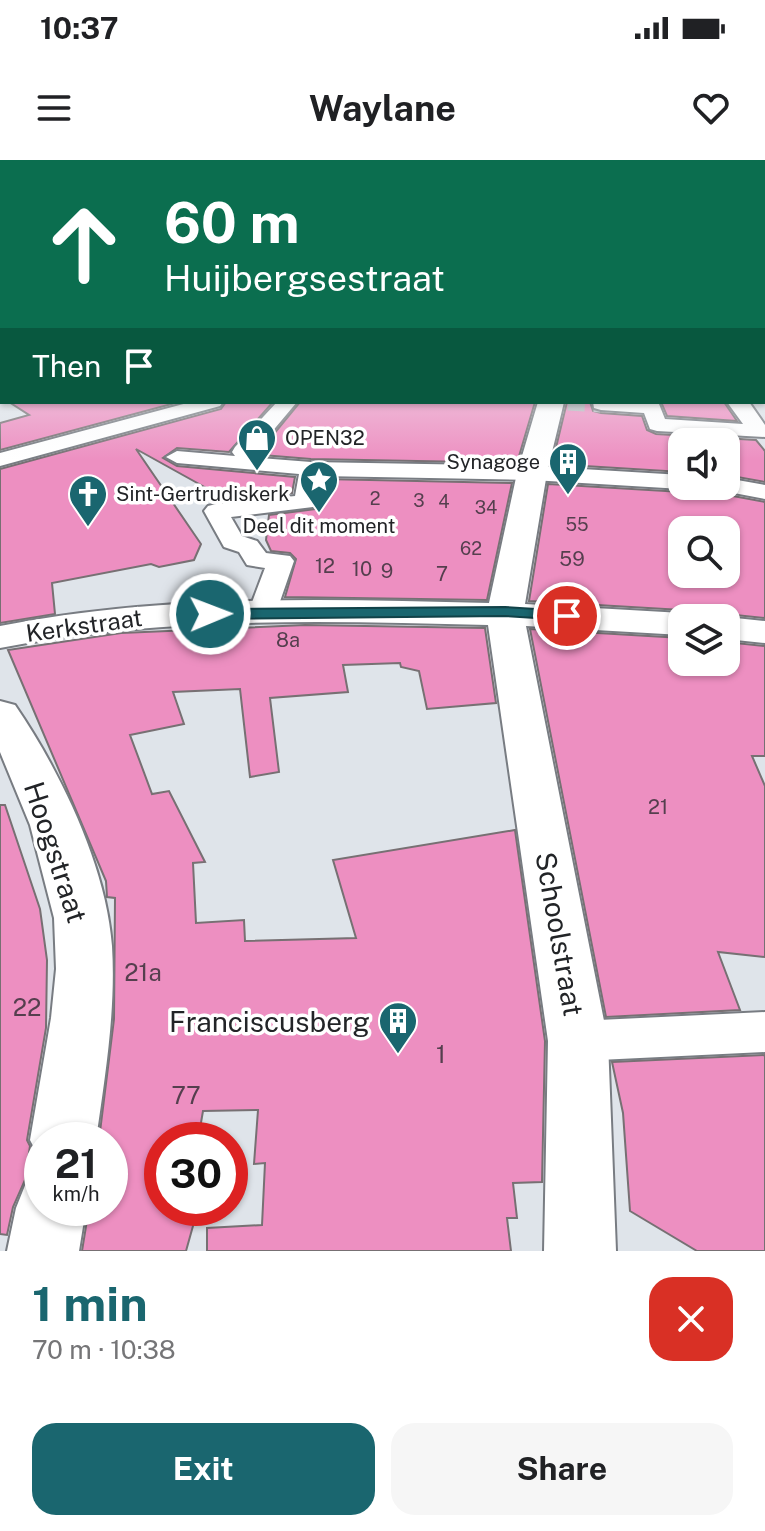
<!DOCTYPE html>
<meta charset="utf-8">
<style>
:root{--surface:#fff;--page:#f6f6f6;--text:#202124;--muted:#757577;--accent:#1a666f}
body{margin:0;font-family:"Public Sans",sans-serif;background:var(--page);color:var(--text);height:100vh;display:flex;flex-direction:column;font-size:30px;white-space:nowrap}
*{box-sizing:border-box;margin:0}
p{font-size:26px;color:var(--muted)}
.icon{flex:none;width:44px;height:44px;fill:none;stroke:currentColor;stroke-width:2;stroke-linecap:round;stroke-linejoin:round}
.map{position:relative;height:1091px;overflow:hidden}
.drawer{display:flex;flex-direction:column;background:var(--surface);flex:1}
.drawer>*{flex:none}
.banner{position:absolute;left:0px;top:0px;width:766px;height:244px;box-shadow:0 2px 6px #0004;background:#0b6e4f;color:#fff;overflow:hidden}
.buttons{position:absolute;left:668px;top:268px;display:grid;gap:16px}
.buttons a{display:grid;place-items:center;width:72px;height:72px;border-radius:16px;background:var(--surface);box-shadow:0 2px 6px #0004;font-size:40px}
.speed{position:absolute;left:24px;top:962px;display:flex;gap:16px;font-size:40px;font-weight:700;text-align:center}
.speed>*{display:grid;place-content:center;width:104px;height:104px;border-radius:50%;background:var(--surface);box-shadow:0 2px 6px #0004;line-height:1}
.speed small{font-size:20px;font-weight:400}
.speed .limit{border:12px solid #d22;background:#fff;color:#111}
.pin{position:absolute;display:grid;place-items:center;width:68px;height:68px;color:#fff;margin:-34px;border:4px solid #fff;border-radius:50%;box-shadow:0 2px 8px #0007}
.me{position:absolute;width:88px;margin:-44px;rotate:89deg;stroke-linejoin:round;filter:drop-shadow(0 0 6px #0008)}
.turn{display:flex;align-items:center;gap:28px;height:168px;padding:0 32px;font-size:36px}
.turn .icon{width:104px;height:104px;stroke-width:2.5}
.turn b{display:block;font-size:56px;line-height:68px}
.then{display:flex;align-items:center;height:76px;padding:0 32px;background:#0003;gap:16px;font-size:30px}
.round{display:grid;place-items:center;flex:none;width:84px;height:84px;border-radius:24px;background:var(--page)}
.headline{display:flex;align-items:center;justify-content:space-between;height:136px;padding:0 32px}
h1{font-size:48px;font-weight:700;line-height:60px;color:var(--accent)}
.action{display:flex;gap:16px;margin-top:auto;padding:16px 32px}
.action a{flex:1;height:92px;border-radius:24px;background:var(--accent);color:#fff;font-size:32px;font-weight:700;line-height:92px;text-align:center}
.action a+a{background:var(--page);color:var(--text)}
.status{display:flex;justify-content:space-between;align-items:center;height:56px;padding:0 40px;background:var(--surface);direction:ltr}
.status svg{height:22px;fill:currentColor}
header{display:flex;justify-content:space-between;align-items:center;height:104px;padding:0 32px;background:var(--surface);font-size:36px;font-weight:700}
.map>svg:first-child{display:block}
.building{fill:#ed8fc1;stroke:#777073;stroke-width:2;fill-rule:evenodd}
.lines{fill:none;stroke-linecap:round;stroke-linejoin:round}
.pedestrian-tunnel{stroke:#b9bec3;stroke-width:17;stroke-dasharray:17 9;stroke-linecap:butt}
.pedestrian-casing{stroke:#787c82;stroke-width:4}
.minor-casing{stroke:#787c82;stroke-width:4}
.pedestrian{fill:#fff;fill-rule:evenodd}
.minor{fill:#fff;fill-rule:evenodd}
.route{fill:#1a666f;stroke:#114248;stroke-width:2}
.labels{text-anchor:middle;dominant-baseline:central;stroke-width:7;stroke-linejoin:round;paint-order:stroke}
.far-number-label{font-size:18px;fill:#553f4e}
.far-poi-label{font-size:20px;fill:#222427;stroke:#fff;text-anchor:start}
.number-label{font-size:20px;fill:#553f4e}
.street-label{font-size:24px;fill:#222427;stroke:#fff}
.near-number-label{font-size:24px;fill:#553f4e}
.near-street-label{font-size:28px;fill:#222427;stroke:#fff}
.near-poi-label{font-size:28px;fill:#222427;stroke:#fff;text-anchor:end}
</style>
<div class="status"><b>10:37</b><svg viewBox="0 0 49 12"><path d="M0 12V9h3v3zM5 12V6h3v6zM10 12V3h3v9zM15 12V0h3v12zM26 1h20v11H26zM47 4h2v5h-2z"/></svg></div>
<header><svg class="icon" aria-label="menu" viewBox="0 0 24 24"><path d="M4 6h16M4 12h16M4 18h16"/></svg>Waylane<svg class="icon" aria-label="heart" viewBox="0 0 24 24"><path d="M12 20l-8-8c-3-5 5-10 8-4 3-6 11-1 8 4z"/></svg></header>
<div class="map">
<svg width="765" height="1091" viewBox="0 0 765 1091">
<rect width="100%" height="100%" fill="#dfe4ea"/>
<g class="building">
<path d="M9,242H179L0,290V263L29,255Z"/>
<path d="M226,242H273L229,292L177,288L163,298L177,306L295,317L292,333L228,340L136,289L201,384L194,400L159,407L151,404L52,423L55,454L0,463V309L221,249Z"/>
<path d="M300,242H535L517,303L311,299L262,295L259,292Z"/>
<path d="M567,242H590L593,251L601,253L642,256L647,270L656,274L756,280L765,291V322L726,315V282H682V312L552,304Z"/>
<path d="M661,242H724L737,261L667,256Z"/>
<path d="M323,319L512,323L487,440L285,437L296,399L290,393L271,391L266,380L269,355L315,349Z"/>
<path d="M548,324L682,332L694,326H712L717,333L765,342V458L726,454L718,458H700L682,450L529,441ZM682,370H726V414H682Z"/>
<path d="M305,465L485,468L496,543L427,549L419,511L401,507L400,503L343,505L348,532L270,538L279,612L250,617L240,529L173,532L184,564L130,575L152,634L169,631L205,702L193,703L196,763L244,760L245,781L356,778L333,700L515,670L545,881L542,1022L513,1023L517,1058H507L511,1091H207V1068L262,1065L265,1003L254,1004L258,950L203,951L198,980H162V1048H198L186,1091H82L89,1048H110V980H99L114,859L115,738L107,737L106,721L8,490L121,473Z"/>
<path d="M530,469L682,478V502H726V482L765,486V596H752L765,626V797L718,792L740,850L606,857Z"/>
<path d="M0,645H5L40,749L47,800L46,868L27,980L30,986L25,1020L13,1047L7,1075L0,1074Z"/>
<path d="M765,895V1091H697L630,1051L623,953L612,902Z"/>
</g>
<g class="lines">
<path class="pedestrian-tunnel" d="M568,242L601,244"/>
<defs>
<g id="pedestrian">
<rect x="764" y="201" width="1" height="11"/>
<path d="M191,242H223L220,246L0,306V293Z"/>
<path d="M277,242H297L255,292L260,298L311,302L532,306L682,315V326H691L682,329L532,320L321,316L313,347L231,357L242,376L257,381L266,393L290,396L294,401L276,453L272,459L262,461L252,459L248,453L265,408L247,405L239,392L224,387L204,351L208,346L216,344L295,336L299,314L177,303L166,297L177,291L235,296L232,292L235,287Z"/>
<path d="M593,242H652L659,244L665,259L743,264L727,242H749L765,265V277L657,271L650,269L644,253L601,250L594,248Z"/>
<path d="M726,318L765,325V339L718,330L715,326H726Z"/>
<path d="M765,852V892L578,901L562,895L555,881L562,867L578,861Z"/>
</g>
<g id="minor">
<path d="M0,152H2L0,165Z"/>
<rect x="0" y="225" width="2" height="14"/>
<path d="M538,242H564L547,313L525,444L682,453L697,458H682V475L526,466L608,881L616,1091H544L548,881L488,465C326,461 160,456 0,488V466C160,434 326,439 489,443L517,313Z"/>
<path d="M726,457L765,461V483L726,479V458H721Z"/>
<path d="M0,541L15,545C60,611 106,705 112,786C116,851 105,916 96,980H42V1003L30,980L51,858L56,809L54,758L30,665L0,592Z"/>
<path d="M42,1017V1048H86L79,1091H7L16,1048L26,1023Z"/>
</g>
</defs>
<use href="#pedestrian" class="pedestrian-casing"/>
<use href="#minor" class="minor-casing"/>
<use href="#pedestrian" class="pedestrian"/>
<use href="#minor" class="minor"/>
</g>
<linearGradient id="sky" x2="0" y2="1"><stop stop-color="#79c2ed"/><stop offset="0.49" stop-color="#f1f3f6"/><stop offset="1" stop-color="#f1f3f6" stop-opacity="0"/></linearGradient>
<rect width="765" height="301" fill="url(#sky)"/>
<path class="route" d="M505,447L567,451L575,456L567,460L505,456L210,459L202,454L210,449Z"/>
<defs>
<symbol id="shop-pin" viewBox="-11 -11 22 30"><path d="M0 17L-7.5 6A9.5 9.5 0 1 1 7.5 6Z" fill="#1a666f" stroke="#fff"/><path d="M-5-2.5h2.3a2.7 3.5 0 0 1 5.4 0H5L5.5 6h-11ZM-1.5-2.5h3a1.5 2.3 0 0 0-3 0Z" fill="#fff"/></symbol>
<symbol id="building-pin" viewBox="-11 -11 22 30"><path d="M0 17L-7.5 6A9.5 9.5 0 1 1 7.5 6Z" fill="#1a666f" stroke="#fff"/><path d="M-4-6H4V6H1V3H-1V6H-4ZM-2.5-4.3h1.7v1.8h-1.7ZM.8-4.3h1.7v1.8H.8ZM-2.5-1h1.7V.8h-1.7ZM.8-1h1.7V.8H.8Z" fill="#fff"/></symbol>
<symbol id="sight-pin" viewBox="-11 -11 22 30"><path d="M0 17L-7.5 6A9.5 9.5 0 1 1 7.5 6Z" fill="#1a666f" stroke="#fff"/><path d="M0-6L1.8-2.2L6-1.7L2.9 1.2L3.7 5.4L0 3.3L-3.7 5.4L-2.9 1.2L-6-1.7L-1.8-2.2Z" fill="#fff"/></symbol>
<symbol id="church-pin" viewBox="-11 -11 22 30"><path d="M0 17L-7.5 6A9.5 9.5 0 1 1 7.5 6Z" fill="#1a666f" stroke="#fff"/><path d="M-1.2-6h2.4v3.5h3.3v2.4h-3.3V6h-2.4V-.1h-3.3v-2.4h3.3Z" fill="#fff"/></symbol>
</defs>
<g fill-rule="evenodd">
<use href="#shop-pin" x="235" y="256" width="44" height="60"/>
<use href="#building-pin" x="546" y="280" width="44" height="60"/>
<use href="#sight-pin" x="297" y="298" width="44" height="60"/>
<use href="#church-pin" x="66" y="312" width="44" height="60"/>
<use href="#building-pin" x="376" y="839" width="44" height="60"/>
</g>
<g class="labels">
<g class="far-number-label">
<text x="375" y="338">2</text>
<text x="419" y="340">3</text>
<text x="444" y="341">4</text>
<text x="486" y="347">34</text>
<text x="577" y="364">55</text>
<text x="471" y="388">62</text>
</g>
<g class="far-poi-label">
<text x="285" y="278">OPEN32</text>
<text x="540" y="302" text-anchor="end">Synagoge</text>
<text x="116" y="334">Sint-Gertrudiskerk</text>
<text x="319" y="366" text-anchor="middle">Deel dit moment</text>
</g>
<g class="number-label">
<text x="572" y="399">59</text>
<text x="325" y="406">12</text>
<text x="362" y="409">10</text>
<text x="387" y="411">9</text>
<text x="442" y="414">7</text>
<text x="288" y="480">8a</text>
<text x="658" y="647">21</text>
</g>
<g class="street-label">
<text transform="translate(84 465) rotate(-8)">Kerkstraat</text>
</g>
<g class="near-number-label">
<text x="143" y="812">21a</text>
<text x="27" y="847">22</text>
<text x="441" y="894">1</text>
<text x="186" y="935">77</text>
</g>
<g class="near-street-label">
<text transform="translate(56 692) rotate(72)">Hoogstraat</text>
<text transform="translate(560 774) rotate(80)">Schoolstraat</text>
</g>
<g class="near-poi-label">
<text x="370" y="861">Franciscusberg</text>
</g>
</g>
</svg>
<div class="buttons">
<a><svg class="icon" aria-label="sound" viewBox="0 0 24 24"><path d="M4 9h4l5-4v14l-5-4H4zM17 9q2 3 0 6"/></svg></a>
<a><svg class="icon" aria-label="search" viewBox="0 0 24 24"><circle cx="10" cy="10" r="6"/><path d="M15 15l6 6"/></svg></a>
<a><svg class="icon" aria-label="layers" viewBox="0 0 24 24"><path d="M12 4l9 5-9 5-9-5zM3 14l9 5 9-5"/></svg></a>
</div>
<div class="speed"><div>21<small>km/h</small></div><div class="limit">30</div></div>
<div class="pin" style="left:567px;top:456px;background:#d93025"><svg class="icon" aria-label="arrive" viewBox="0 0 24 24"><path d="M6 21V4h12l-3 4 3 4H6"/></svg></div>
<svg class="me" style="left:210px;top:454px" viewBox="-20 -20 40 40"><circle r="17" fill="#1a666f" stroke="#fff" stroke-width="3"/><path d="M0-11L8 9 0 5-8 9z" fill="#fff"/></svg>
<div class="banner">
<div class="turn"><svg class="icon" aria-label="ahead" viewBox="0 0 24 24"><path d="M12 20V5M6 11l6-6 6 6"/></svg><div><b>60 m</b>Huijbergsestraat</div></div>
<div class="then">Then<svg class="icon" aria-label="arrive" viewBox="0 0 24 24"><path d="M6 21V4h12l-3 4 3 4H6"/></svg></div>
</div>
</div>
<section class="drawer">
<div class="headline"><div><h1>1 min</h1><p>70 m · 10:38</p></div><a class="round" style="background:#d93025;color:#fff"><svg class="icon" aria-label="close" viewBox="0 0 24 24"><path d="M6 6l12 12M18 6L6 18"/></svg></a></div>
<div class="action"><a>Exit</a><a>Share</a></div>
</section>
